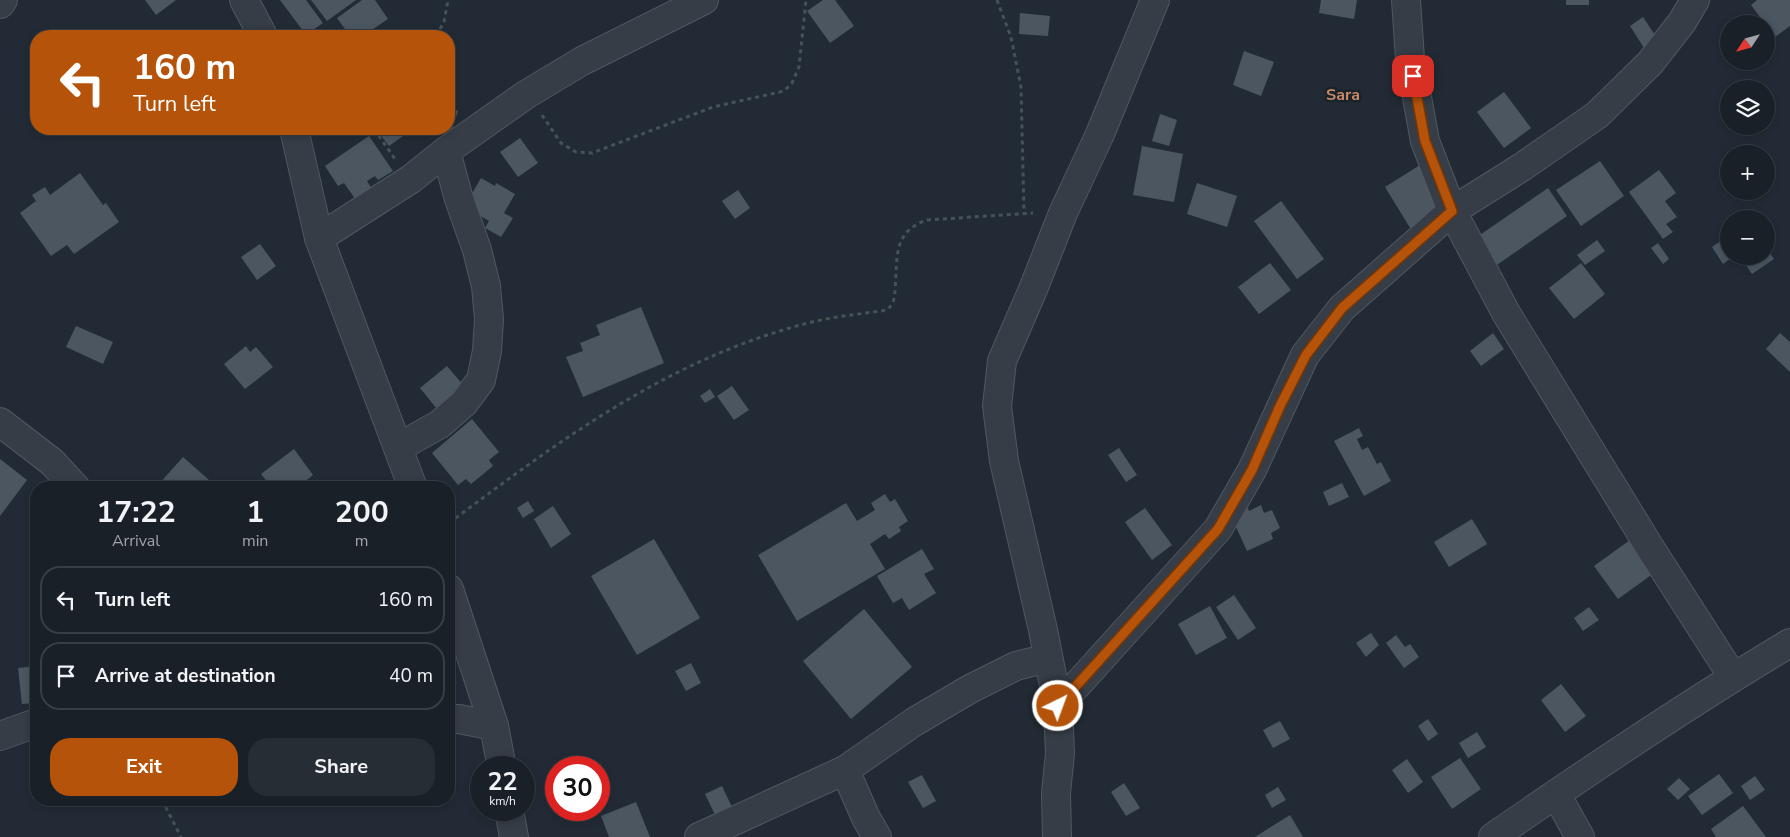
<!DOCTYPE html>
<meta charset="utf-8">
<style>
:root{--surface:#1a2028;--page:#272d34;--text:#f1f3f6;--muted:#9fa3a8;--line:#383e45;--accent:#b45309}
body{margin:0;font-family:"Nunito Sans",sans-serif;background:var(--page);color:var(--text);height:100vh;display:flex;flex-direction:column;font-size:19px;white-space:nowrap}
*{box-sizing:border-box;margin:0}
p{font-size:16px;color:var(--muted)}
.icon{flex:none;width:28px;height:28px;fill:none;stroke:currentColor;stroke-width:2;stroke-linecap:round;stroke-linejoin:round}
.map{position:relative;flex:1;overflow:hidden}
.sheet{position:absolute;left:30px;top:481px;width:425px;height:325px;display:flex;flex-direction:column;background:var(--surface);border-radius:20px;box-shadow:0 2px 8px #0003,0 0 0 1px var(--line)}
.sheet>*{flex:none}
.hud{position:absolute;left:30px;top:30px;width:425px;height:105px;border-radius:20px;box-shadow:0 2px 8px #0003,0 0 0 1px var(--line);background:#b45309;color:#fff;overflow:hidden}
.needle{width:32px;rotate:234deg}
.controls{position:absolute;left:1720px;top:15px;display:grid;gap:10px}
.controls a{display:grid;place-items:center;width:55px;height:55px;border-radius:50%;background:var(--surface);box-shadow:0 2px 8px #0003,0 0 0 1px var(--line);font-size:25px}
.speed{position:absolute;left:470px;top:756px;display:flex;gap:10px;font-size:25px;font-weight:700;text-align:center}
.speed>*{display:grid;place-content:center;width:65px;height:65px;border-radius:50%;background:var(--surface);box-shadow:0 2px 8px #0003,0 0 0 1px var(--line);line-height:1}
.speed small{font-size:12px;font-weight:400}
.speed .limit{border:8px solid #d22;background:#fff;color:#111}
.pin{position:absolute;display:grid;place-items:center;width:42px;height:42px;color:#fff;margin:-21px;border-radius:10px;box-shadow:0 2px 8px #0006}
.me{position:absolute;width:55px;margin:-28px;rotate:42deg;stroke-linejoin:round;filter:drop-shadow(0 0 4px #0008)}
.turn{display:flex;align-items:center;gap:18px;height:105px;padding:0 20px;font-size:22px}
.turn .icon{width:65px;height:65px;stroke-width:2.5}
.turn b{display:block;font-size:35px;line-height:42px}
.eta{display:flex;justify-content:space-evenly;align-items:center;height:85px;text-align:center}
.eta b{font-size:30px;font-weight:700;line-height:35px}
.primary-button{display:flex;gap:10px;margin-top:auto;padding:10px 20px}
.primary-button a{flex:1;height:58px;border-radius:20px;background:var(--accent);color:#fff;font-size:20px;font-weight:700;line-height:58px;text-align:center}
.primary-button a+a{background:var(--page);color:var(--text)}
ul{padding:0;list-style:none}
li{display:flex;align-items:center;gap:15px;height:68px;margin:0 10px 8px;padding:0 10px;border:2px solid var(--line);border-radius:20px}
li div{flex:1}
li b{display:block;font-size:19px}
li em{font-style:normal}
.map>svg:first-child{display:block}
.building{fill:#4b5661}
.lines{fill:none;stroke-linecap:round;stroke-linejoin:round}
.street-casing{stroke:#505860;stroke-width:30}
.path{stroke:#445456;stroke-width:3;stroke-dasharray:4 4;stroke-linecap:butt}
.street{stroke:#363d46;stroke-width:28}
.route-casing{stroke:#753606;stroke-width:12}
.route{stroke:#b45309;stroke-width:9}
.labels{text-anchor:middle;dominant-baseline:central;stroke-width:5;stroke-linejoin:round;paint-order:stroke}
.quarter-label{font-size:16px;font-weight:bold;fill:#c78b67;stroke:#1b222a}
</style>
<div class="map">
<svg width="1790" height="837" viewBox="0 0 1790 837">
<rect width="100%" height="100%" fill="#222b35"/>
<g class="building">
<path d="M145,0H176L156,15Z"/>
<path d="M280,0H306L323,23L306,35Z"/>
<path d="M311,0H356L327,21Z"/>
<path d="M362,0H375L388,19L363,36H350L337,18Z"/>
<path d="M823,0H835L854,26L830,43L807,11Z"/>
<path d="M1321,0H1357L1354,19L1319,13Z"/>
<rect x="1566" y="0" width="23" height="5"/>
<path d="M1757,0H1790V26L1775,37L1751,5Z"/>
<path d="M1020,13L1050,16L1048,36L1019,34Z"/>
<path d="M1643,17L1657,38L1644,48L1630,26Z"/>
<path d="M1244,51L1274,62L1261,96L1233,85Z"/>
<path d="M1504,92L1531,128L1504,148L1477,112Z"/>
<path d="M449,107L458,111L450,136L431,129H449Z"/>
<path d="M1160,114L1177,120L1169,146L1152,141Z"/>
<path d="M376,129H408L410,131L389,146Z"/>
<path d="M369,136L393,171L378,180L375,176L367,181L372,189L356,200L344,183L338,186L325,166Z"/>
<path d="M520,138L538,163L518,177L500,152Z"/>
<path d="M1142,146L1183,154L1174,202L1133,195Z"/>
<path d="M1600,161L1624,196L1581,226L1556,190Z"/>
<path d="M1420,165L1447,209L1412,231L1385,187Z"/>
<path d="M1659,170L1676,193L1665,201L1677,217L1666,224L1673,232L1663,239L1629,192Z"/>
<path d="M80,173L103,205L106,203L119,222L74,254L67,245L51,256L20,213L36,201L32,195L45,187L50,195Z"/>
<path d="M481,178L495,186L496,183L515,194L504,213L513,218L501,237L485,228L489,221L477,214L479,211L466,204Z"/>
<path d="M1197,183L1237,196L1227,227L1187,214Z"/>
<path d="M1548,188L1567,216L1494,267L1474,239Z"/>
<path d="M738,190L750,208L735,219L722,201Z"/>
<path d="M1281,201L1324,259L1297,279L1254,221Z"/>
<path d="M1729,235V256H1734L1723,264L1712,247Z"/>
<path d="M1597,240L1605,251L1585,265L1577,255Z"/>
<path d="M1658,243L1669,259L1663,264L1651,248Z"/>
<path d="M260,244L276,266L257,280L241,257Z"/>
<path d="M1766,248L1774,259L1752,274L1740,256H1766Z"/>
<path d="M1270,263L1291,290L1259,314L1238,287Z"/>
<path d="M1581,263L1605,294L1574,319L1549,288Z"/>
<path d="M641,307L664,363L583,397L566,357L583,351L580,343L600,335L596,325Z"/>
<path d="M76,326L113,342L103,364L66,347Z"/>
<path d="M1493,333L1504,349L1481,366L1470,351Z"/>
<path d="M1780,333L1790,342V372L1766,349Z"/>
<path d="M246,346L250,352L256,347L273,367L245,389L224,364Z"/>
<path d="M447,366L464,386L437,409L420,388Z"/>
<path d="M732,386L749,410L734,420L717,396Z"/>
<path d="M710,389L715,397L705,403L700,396Z"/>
<path d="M472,419L499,452L489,460L493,466L471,484L466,479L458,485L432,453Z"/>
<path d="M1359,428L1363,436L1357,439L1362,450L1368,447L1377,464L1381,462L1391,481L1364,496L1334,441Z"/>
<path d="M1119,448L1137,475L1126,482L1108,455Z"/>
<path d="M294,449L313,475L297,488H272L261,474Z"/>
<path d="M183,457L218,488H153L158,482L159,484Z"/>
<path d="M0,459L27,480L0,516Z"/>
<path d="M1342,483L1349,497L1329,506L1323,492Z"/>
<path d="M885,494L890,502L895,499L908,521L899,527L901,531L889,539L885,534L870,544L885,569L797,621L758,555L846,503L857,521L875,510L871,503Z"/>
<path d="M528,501L534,511L523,518L517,508Z"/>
<path d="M1261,505L1264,513L1272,510L1280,528L1271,533L1273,539L1247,551L1231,516L1248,508L1249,511Z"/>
<path d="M553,506L571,534L551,548L534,519Z"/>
<path d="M1145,508L1172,545L1152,560L1125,522Z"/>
<path d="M1472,519L1487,544L1449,567L1434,542Z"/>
<path d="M654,539L700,618L637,655L591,576Z"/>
<path d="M1630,540L1654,573L1618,599L1594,566Z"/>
<path d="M922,549L934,569L924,574L936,593L909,610L902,598L893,603L877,576Z"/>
<path d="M1234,595L1256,628L1238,640L1216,607Z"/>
<path d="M1210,606L1227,638L1196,655L1178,624Z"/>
<path d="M1589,607L1599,620L1583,631L1574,618Z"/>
<path d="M864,609L912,667L851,719L803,661Z"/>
<path d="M1371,633L1379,645L1366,657L1356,643Z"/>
<path d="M1396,635L1405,647L1410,644L1419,657L1404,668L1386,643Z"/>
<path d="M691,663L701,683L686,691L675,671Z"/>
<path d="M36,666V703L22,704L18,668Z"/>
<path d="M1561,684L1586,716L1565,732L1541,700Z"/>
<path d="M1428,719L1438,734L1428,741L1418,726Z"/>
<path d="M1280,721L1290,739L1273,748L1263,730Z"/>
<path d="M1477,732L1486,747L1468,758L1459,743Z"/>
<path d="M1460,758L1481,789L1452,809L1431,777Z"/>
<path d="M1407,759L1423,782L1408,793L1392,770Z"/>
<path d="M1719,774L1733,793L1702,815L1688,796Z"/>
<path d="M922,775L936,801L923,808L908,782Z"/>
<path d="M1755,776L1765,790L1750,800L1741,786Z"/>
<path d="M1679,778L1690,789L1678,800L1667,789Z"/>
<path d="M1124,783L1140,808L1126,816L1111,792Z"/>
<path d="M722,786L733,809L716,817L705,794Z"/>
<path d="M1278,787L1286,800L1272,808L1265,795Z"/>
<path d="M636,802L650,837H609L601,816Z"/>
<path d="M1743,806L1766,837H1716L1711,829Z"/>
<path d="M1290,815L1303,837H1255Z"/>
</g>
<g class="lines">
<defs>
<g id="street">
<path d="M244,0L263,36"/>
<path d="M1406,0L1410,59L1425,141L1452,211L1506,313L1649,546L1733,677"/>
<path d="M0,4L3,0"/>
<path d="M294,129L319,238L413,488"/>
<path d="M319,238L411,179L446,151L527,94L582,61L704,0"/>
<path d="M0,422L52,462L76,488"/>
<path d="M399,447L440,424L464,403L481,380L487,351L489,319L486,286L477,250L458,196L446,151"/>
<path d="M449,589L494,726L502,768"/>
<path d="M1058,706L1218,529L1252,470L1305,355L1342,308L1452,211L1522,167L1597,115L1650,63L1682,22L1695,0"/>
<path d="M449,719H459L494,726"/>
<path d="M0,736L36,723"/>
<path d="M845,770L866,818L877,837"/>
<path d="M1556,794L1580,837"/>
<path d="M509,810L514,837"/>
<path d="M699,837L845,770L914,722L970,689L1016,666L1048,658"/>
<path d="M1057,837L1056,793L1060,753L1058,706L1043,630L1004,461L997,406L1002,361L1034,287L1063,213L1100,134L1155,0"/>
<path d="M1493,837C1590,770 1689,703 1790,643"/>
</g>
</defs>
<use href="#street" class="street-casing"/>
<g class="path">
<path d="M997,0L1011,37L1021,87L1024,213"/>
<path d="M436,36L444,22L448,0"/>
<path d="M542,115L561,143L576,152L592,153L713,107L784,91L792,83L799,67L806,0"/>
<path d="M374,129L395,159"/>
<path d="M449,523C562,439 671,357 812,322C836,316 862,314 887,310C894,303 895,298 895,289C898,257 892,232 927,220L1033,213"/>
<path d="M162,800L181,837"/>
</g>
<use href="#street" class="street"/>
</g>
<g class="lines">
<defs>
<path id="route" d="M1058,706L1218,529L1252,470L1280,406L1306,355L1342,308L1452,211L1425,141L1413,76"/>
</defs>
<use href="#route" class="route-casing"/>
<use href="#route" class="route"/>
</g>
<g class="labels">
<g class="quarter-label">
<text x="1343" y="95">Sara</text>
</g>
</g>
</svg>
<div class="controls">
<a><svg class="needle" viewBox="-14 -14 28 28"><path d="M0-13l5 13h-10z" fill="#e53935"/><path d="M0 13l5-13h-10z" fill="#9fa3a8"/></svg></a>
<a><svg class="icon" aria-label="layers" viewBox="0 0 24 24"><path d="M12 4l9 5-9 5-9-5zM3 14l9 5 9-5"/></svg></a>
<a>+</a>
<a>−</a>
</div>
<div class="speed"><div>22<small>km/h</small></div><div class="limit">30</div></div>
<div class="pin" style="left:1413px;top:76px;background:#d93025"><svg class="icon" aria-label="arrive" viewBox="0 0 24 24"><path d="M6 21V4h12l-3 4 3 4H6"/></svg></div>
<svg class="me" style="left:1058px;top:706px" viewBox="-20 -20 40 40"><circle r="17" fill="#b45309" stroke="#fff" stroke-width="3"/><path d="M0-11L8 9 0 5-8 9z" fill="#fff"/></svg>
<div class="hud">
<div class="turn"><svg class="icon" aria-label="left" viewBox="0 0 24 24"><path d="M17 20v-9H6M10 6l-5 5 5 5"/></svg><div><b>160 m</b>Turn left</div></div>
</div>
<section class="sheet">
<div class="eta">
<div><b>17:22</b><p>Arrival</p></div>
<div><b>1</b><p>min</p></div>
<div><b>200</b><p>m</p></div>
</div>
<ul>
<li><svg class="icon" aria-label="left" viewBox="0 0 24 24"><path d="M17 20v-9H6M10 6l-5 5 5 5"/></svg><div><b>Turn left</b></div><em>160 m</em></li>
<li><svg class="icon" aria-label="arrive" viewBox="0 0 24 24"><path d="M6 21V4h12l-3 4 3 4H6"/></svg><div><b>Arrive at destination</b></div><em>40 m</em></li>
</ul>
<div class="primary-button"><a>Exit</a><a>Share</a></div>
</section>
</div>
